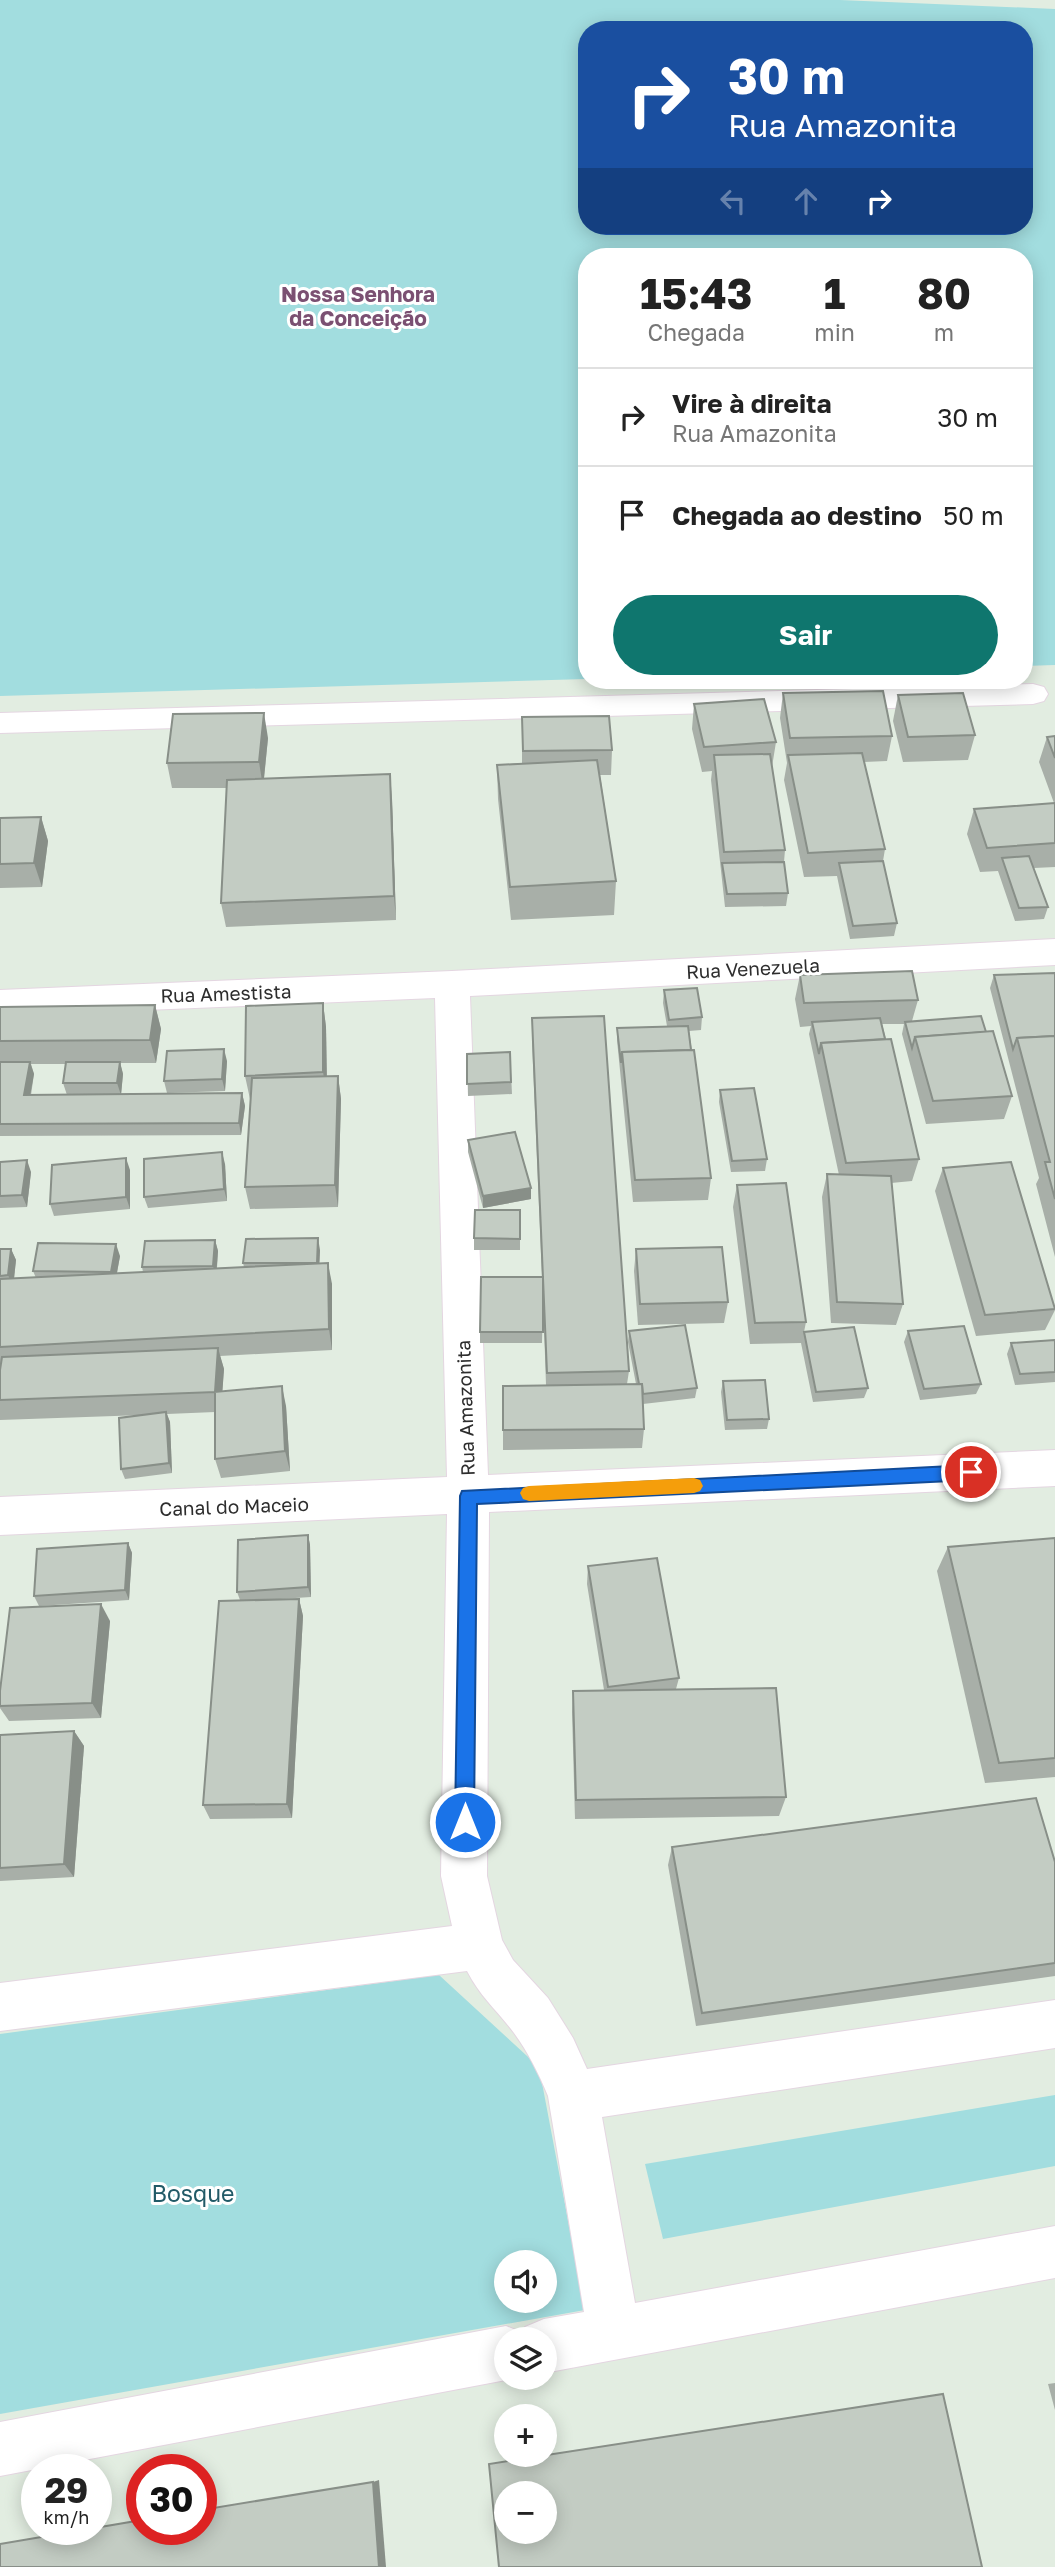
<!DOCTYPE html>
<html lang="pt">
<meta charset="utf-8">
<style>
:root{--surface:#fff;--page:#f6f6f6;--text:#222;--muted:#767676;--line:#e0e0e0;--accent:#0f766e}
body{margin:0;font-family:"Golos Text",sans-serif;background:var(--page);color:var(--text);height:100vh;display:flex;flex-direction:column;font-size:26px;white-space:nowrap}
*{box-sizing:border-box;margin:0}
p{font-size:23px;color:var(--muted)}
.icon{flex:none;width:38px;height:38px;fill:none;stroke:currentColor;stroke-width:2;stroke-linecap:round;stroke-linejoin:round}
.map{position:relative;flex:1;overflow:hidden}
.drawer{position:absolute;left:578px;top:248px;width:455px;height:441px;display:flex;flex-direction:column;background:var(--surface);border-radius:28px;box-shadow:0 4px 18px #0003}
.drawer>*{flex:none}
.guide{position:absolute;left:578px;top:21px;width:455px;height:214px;border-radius:28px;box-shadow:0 4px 18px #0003;background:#1a4fa0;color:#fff;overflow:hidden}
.tools{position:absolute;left:494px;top:2250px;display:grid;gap:14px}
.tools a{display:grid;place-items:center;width:63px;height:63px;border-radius:50%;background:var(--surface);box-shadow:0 4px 18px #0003;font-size:35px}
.speed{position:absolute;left:21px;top:2454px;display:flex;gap:14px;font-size:35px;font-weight:700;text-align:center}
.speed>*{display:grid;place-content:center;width:91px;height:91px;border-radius:50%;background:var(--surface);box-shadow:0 4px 18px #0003;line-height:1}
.speed small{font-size:18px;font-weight:400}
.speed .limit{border:10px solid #d22;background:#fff;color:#111}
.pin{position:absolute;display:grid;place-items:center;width:60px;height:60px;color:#fff;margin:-30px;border:4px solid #fff;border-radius:50%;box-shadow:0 2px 7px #0007}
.me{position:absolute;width:77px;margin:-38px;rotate:0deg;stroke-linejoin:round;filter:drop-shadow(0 0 5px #0008)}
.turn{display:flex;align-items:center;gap:24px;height:147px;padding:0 35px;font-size:32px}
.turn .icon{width:91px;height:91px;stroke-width:2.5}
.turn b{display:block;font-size:49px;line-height:60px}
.lanes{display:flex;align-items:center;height:66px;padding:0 35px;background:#0003;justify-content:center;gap:35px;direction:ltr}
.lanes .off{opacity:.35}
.eta{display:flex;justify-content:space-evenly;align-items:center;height:119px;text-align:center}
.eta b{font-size:42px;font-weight:700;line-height:49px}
.action{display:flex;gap:14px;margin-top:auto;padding:14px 35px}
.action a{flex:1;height:80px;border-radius:42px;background:var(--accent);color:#fff;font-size:28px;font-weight:700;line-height:80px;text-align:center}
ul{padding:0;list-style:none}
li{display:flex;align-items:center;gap:21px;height:98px;padding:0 35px;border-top:2px solid var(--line)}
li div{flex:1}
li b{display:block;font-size:26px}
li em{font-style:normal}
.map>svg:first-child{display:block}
.green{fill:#a2dddf;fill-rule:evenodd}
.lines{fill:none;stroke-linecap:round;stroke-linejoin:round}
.minor-casing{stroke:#e4d6e1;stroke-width:2}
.minor{fill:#fff;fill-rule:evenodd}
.wall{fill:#a8afa8;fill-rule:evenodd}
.shaded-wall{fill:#888f88}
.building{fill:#c3ccc3;stroke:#888f88;stroke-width:2;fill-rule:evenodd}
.route{fill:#1a73e8;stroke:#114b97;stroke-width:2}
.slow{fill:#f59e0b}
.labels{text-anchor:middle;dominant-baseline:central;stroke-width:6;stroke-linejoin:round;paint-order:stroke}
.street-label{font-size:19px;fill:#2d2d2d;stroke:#fff}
.far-district-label{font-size:21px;font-weight:bold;fill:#7b5072;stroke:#fff}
.near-park-label{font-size:23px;fill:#215a67;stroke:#fff}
</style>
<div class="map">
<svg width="1055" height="2567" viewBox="0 0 1055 2567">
<rect width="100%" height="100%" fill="#e2ede1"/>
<g class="green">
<path d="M0,0H840L1055,9V665L1024,666V257H586V679L0,696ZM586,30H1024V226H586Z"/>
<path d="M439,1975L539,2067L585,2310L0,2414V2034ZM506,2263H544V2301H506Z"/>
<path d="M1055,2095V2166L663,2239L645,2164Z"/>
</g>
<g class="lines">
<defs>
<g id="minor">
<path d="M1033,684L1044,687L1048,694L1044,701L1033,704L0,733V713Z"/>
<path d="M1055,939V965L470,996L488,1475L1055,1450V1486L489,1512L487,1876L502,1940L513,1960L548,1998L573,2038L587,2069L1055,2000V2048L602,2117L635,2303L1055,2226V2278L544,2373V2340H506V2378H509L506,2380L0,2476V2422L506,2326L523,2333L525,2327L544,2319L584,2312L548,2096C539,2074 528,2052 514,2033C497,2010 481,1998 467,1971L0,2031V1983L452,1926L441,1876L447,1514L0,1535V1497L447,1477L435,998L0,1016V990L452,971Z"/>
</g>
</defs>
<use href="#minor" class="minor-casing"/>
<use href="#minor" class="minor"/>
</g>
<g class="wall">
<path d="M783,693L892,736L887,761L864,762L885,849L883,861L897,923L894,936L850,939L837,876L804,877L784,780L787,763L780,718Z"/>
<path d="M898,695L975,735L968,760L903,762L893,721Z"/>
<path d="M694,704L776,742L772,767L785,850L784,862L788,893L786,906L725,907L711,780L712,771L702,772L692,729Z"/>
<path d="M522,717L612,750L611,775H600L616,881L614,915L511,920L498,799L497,765L522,763Z"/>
<path d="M1055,736V867L1034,868L1048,907L1044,919L1015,921L998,871L980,872L967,834L974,809L1054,803L1039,762L1047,737Z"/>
<path d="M268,738L264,779L392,799L396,920L226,927L221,903L227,788H172L167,763Z"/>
<path d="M41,817L48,841L42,887L0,888V818Z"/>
<path d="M1055,973V1257L1036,1184L1039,1178L990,988L994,975Z"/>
<path d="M800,975L918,1000L912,1021L986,1032L1012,1096L1004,1119L926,1124L902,1034L904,1024H882L919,1159L912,1181L891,1183L903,1304L896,1325L831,1323L822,1197L827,1174L839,1175L809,1034L811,1026L800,1027L795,999Z"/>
<path d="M664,990L702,1017L701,1030L689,1031L711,1178L708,1200L633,1202L617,1040V1028L667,1026L663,1003Z"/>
<path d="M323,1003L326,1027L327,1077L338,1076L341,1099L338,1207L250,1209L245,1187L251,1099H250L245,1076Z"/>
<path d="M155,1005L161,1029L156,1063H120L123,1074L121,1094L242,1093L245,1106L241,1135L0,1136V1007ZM31,1064H66L63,1083L67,1095H31L34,1074Z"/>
<path d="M532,1018L629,1371L627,1384H636L628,1342L629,1331L697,1388L695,1398L643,1404L644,1429L642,1448L503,1450V1386L546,1385L543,1297L542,1343H480V1332L542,1277L532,1041Z"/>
<path d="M510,1052L512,1094L468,1096L467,1054Z"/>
<path d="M227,1061L225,1091L167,1093L164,1081Z"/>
<path d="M720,1090L767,1159L765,1171L731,1172L719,1102Z"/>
<path d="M468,1140L531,1199L483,1208L468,1152Z"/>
<path d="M0,1162L31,1172L27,1207L0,1208Z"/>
<path d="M225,1164L227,1201L148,1208L144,1197Z"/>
<path d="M943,1168L1055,1310L1045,1330L976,1336L935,1191Z"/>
<path d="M130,1170V1209L54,1216L50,1204Z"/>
<path d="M737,1185L806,1322L804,1332L868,1388L864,1398L813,1402L801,1343L750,1344L733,1207Z"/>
<path d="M520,1210V1250H474V1238Z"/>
<path d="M215,1240L218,1251L217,1268L244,1267L243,1263L320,1250L319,1263L332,1284V1350L220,1356L224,1369L222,1391L286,1406L290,1471L221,1478L215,1459V1412L167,1414L170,1422L172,1473L125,1479L121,1469L143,1415L0,1420V1249H11L16,1260L14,1279L36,1278L33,1271L120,1256L117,1273L143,1272L142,1267Z"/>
<path d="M636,1249L728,1302L724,1323L638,1325L634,1271Z"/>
<path d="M908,1331L981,1384L976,1394L920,1400L904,1342Z"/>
<path d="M1055,1340V1382L1015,1385L1007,1354L1011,1343Z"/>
<path d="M723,1381L769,1419L767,1429L725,1430L721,1392Z"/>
<path d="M308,1535L310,1545L311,1597L264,1600L299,1599L303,1616L292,1818L210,1819L203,1805L240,1600L237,1592Z"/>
<path d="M1055,1538V1777L985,1783L937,1571L948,1547Z"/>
<path d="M128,1543L132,1553L129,1600L39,1606L34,1596Z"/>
<path d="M588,1566L679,1678L676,1689L786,1797L779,1816L575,1819L572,1712L573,1691L604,1690L587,1584Z"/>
<path d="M110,1621L101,1718L9,1721L0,1708V1691Z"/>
<path d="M74,1731L84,1746L74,1877L0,1881V1735Z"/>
<path d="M672,1847L1055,1862V1976L696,2026L668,1865Z"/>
<path d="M1055,2383V2410L1048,2384Z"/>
</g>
<g class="shaded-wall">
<path d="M264,713L268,738L263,787L259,762Z"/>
<path d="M390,774L392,799L396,920L394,896Z"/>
<path d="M41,817L48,841L42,887L34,863Z"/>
<path d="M323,1003L326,1027L327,1095L323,1072Z"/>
<path d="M155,1005L161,1029L156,1063L150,1040Z"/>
<path d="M224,1049L227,1061L225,1091L222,1079Z"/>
<path d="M30,1062L34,1074L28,1107L24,1095Z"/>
<path d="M120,1062L123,1074L121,1095L117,1083Z"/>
<path d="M338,1076L341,1099L338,1207L335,1185Z"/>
<path d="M242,1093L245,1106L241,1135L239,1123Z"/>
<path d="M222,1152L225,1164L227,1201L224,1189Z"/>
<path d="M126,1158L130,1170V1209L126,1197Z"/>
<path d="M27,1160L31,1172L27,1207L22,1195Z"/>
<path d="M531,1188V1199L483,1208V1196Z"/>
<path d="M318,1238L320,1250L319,1275L317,1263Z"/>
<path d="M215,1240L218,1251L216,1277L213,1266Z"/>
<path d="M116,1244L120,1256L115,1283L111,1272Z"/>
<path d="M11,1249L16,1260L13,1287L8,1275Z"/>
<path d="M328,1263L332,1284V1350L329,1329Z"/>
<path d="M218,1348L224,1369L221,1412L215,1392Z"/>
<path d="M282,1386L286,1406L290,1471L285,1451Z"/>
<path d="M166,1412L170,1422L172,1473L169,1463Z"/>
<path d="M308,1535L310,1545L311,1597L308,1587Z"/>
<path d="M128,1543L132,1553L129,1600L125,1590Z"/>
<path d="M299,1599L303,1616L292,1818L287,1804Z"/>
<path d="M101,1604L110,1621L101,1718L92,1703Z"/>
<path d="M74,1731L84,1746L74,1877L64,1864Z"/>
<path d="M379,2480L386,2567H379L373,2482Z"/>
</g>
<g class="building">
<path d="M883,691L892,736L790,738L783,693Z"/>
<path d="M963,693L975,735L908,737L898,695Z"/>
<path d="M764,699L776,742L704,747L694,704Z"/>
<path d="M264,713L259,762L167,763L173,714Z"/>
<path d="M609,716L612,750L523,751L522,717Z"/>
<path d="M1055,736V758L1047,737Z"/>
<path d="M862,753L885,849L808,853L788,755Z"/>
<path d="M770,754L785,850L724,852L714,755Z"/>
<path d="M597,760L616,881L510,887L497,765Z"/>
<path d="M390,774L394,896L221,903L227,780Z"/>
<path d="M1055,803V843L987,848L974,809Z"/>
<path d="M41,817L34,863L0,864V818Z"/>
<path d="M1029,856L1048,907L1019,908L1002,858Z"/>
<path d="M883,861L897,923L853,926L839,863Z"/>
<path d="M784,862L788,893L727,894L722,863Z"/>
<path d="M912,971L918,1000L804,1003L800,975Z"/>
<path d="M1055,973V1036L1017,1038L1013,1049L994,975Z"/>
<path d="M697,988L702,1017L669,1020L664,990Z"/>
<path d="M323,1003V1072L245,1076L246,1006Z"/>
<path d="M155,1005L150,1040L0,1041V1007Z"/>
<path d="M604,1016L629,1371L547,1373L532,1018Z"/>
<path d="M981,1016L986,1032L915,1037L912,1048L905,1022Z"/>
<path d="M880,1018L885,1039L821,1043L819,1054L812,1022Z"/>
<path d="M688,1026L691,1050L622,1052L621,1063L617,1028Z"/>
<path d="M993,1031L1012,1096L933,1101L915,1037Z"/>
<path d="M1055,1036V1199L1045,1162H1050L1017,1038Z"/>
<path d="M891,1039L919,1159L846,1163L821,1043Z"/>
<path d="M224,1049L222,1079L164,1081L167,1051Z"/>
<path d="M694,1050L711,1178L635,1180L622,1052Z"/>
<path d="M510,1052L511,1082L467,1084V1054Z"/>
<path d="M0,1062H30L24,1095L242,1093L239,1123L0,1124Z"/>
<path d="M66,1062H120L117,1083H63Z"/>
<path d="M338,1076L335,1185L245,1187L252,1078Z"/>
<path d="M754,1088L767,1159L732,1161L720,1090Z"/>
<path d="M515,1132L531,1188L483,1196L468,1140Z"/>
<path d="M222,1152L224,1189L144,1197V1159Z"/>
<path d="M126,1158V1197L50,1204L52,1165Z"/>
<path d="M27,1160L22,1195L0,1196V1162Z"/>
<path d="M1011,1162L1055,1309L985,1315L943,1168Z"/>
<path d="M827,1174L891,1176L903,1304L837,1302Z"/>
<path d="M786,1183L806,1322L755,1323L737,1185Z"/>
<path d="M475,1210H520V1239L474,1238Z"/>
<path d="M318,1238L317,1263H243L246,1239Z"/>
<path d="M215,1240L213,1266L142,1267L145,1241Z"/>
<path d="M38,1243L116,1244L111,1272L33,1271Z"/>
<path d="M722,1247L728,1302L640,1304L636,1249Z"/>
<path d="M0,1249H11L8,1275L0,1276Z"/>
<path d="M328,1263L329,1329L0,1347V1279Z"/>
<path d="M481,1277H543V1332H480Z"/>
<path d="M685,1325L697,1388L643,1394L642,1384H639L629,1331Z"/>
<path d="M964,1326L981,1384L924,1389L908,1331Z"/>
<path d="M854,1327L868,1388L816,1392L804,1332Z"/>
<path d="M1055,1340V1372L1020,1374L1011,1343Z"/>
<path d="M218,1348L215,1392L282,1386L285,1451L215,1459V1392L0,1400V1370L2,1357Z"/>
<path d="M765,1380L769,1419L727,1420L723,1381Z"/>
<path d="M642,1384L644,1429L503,1430V1386Z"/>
<path d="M166,1412L169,1463L121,1469L119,1418Z"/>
<path d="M308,1535V1587L237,1592L238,1540Z"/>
<path d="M1055,1538V1758L999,1763L948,1547Z"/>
<path d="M128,1543L125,1590L34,1596L37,1549Z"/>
<path d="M657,1558L679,1678L608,1687L588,1566Z"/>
<path d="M299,1599L287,1804L203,1805L219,1601Z"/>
<path d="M101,1604L92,1703L0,1706V1691L10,1608Z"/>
<path d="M776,1688L786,1797L576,1800L573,1691Z"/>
<path d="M74,1731L64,1864L0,1868V1735Z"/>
<path d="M1036,1798L1055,1862V1963L702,2013L672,1847Z"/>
<path d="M943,2394L982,2567H499L489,2464ZM506,2494H544V2532H506Z"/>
<path d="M373,2482L379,2567H0V2544L142,2520V2529H201V2510Z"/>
</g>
<path class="route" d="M971,1465L977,1467L980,1472L977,1478L971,1480L477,1504L474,1822L472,1828L465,1831L458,1828L455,1822L460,1496L462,1491Z"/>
<path class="slow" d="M694,1478L700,1480L703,1486L700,1491L694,1493L529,1501L523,1499L520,1493L523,1488L529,1486Z"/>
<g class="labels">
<g class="street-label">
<text transform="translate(753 968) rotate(-3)">Rua Venezuela</text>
<text transform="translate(226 993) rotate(-2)">Rua Amestista</text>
<text transform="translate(465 1408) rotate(-92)">Rua Amazonita</text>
<text transform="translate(234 1506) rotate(-2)">Canal do Maceio</text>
</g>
<g class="far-district-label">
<text x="358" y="294">Nossa Senhora<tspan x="358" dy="24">da Conceição</tspan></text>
</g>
<g class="near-park-label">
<text x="193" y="2193">Bosque</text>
</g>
</g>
</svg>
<div class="tools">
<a><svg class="icon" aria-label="sound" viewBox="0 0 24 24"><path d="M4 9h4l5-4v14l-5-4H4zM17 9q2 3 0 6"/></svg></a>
<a><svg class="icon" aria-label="layers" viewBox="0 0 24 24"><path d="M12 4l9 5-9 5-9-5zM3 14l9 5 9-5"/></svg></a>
<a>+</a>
<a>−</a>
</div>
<div class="speed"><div>29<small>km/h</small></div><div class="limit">30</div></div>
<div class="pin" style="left:971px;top:1472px;background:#d93025"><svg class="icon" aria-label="arrive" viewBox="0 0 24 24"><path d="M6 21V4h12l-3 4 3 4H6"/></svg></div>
<svg class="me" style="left:465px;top:1822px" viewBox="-20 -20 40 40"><circle r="17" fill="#1a73e8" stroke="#fff" stroke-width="3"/><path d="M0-11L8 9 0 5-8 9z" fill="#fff"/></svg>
<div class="guide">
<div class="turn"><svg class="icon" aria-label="right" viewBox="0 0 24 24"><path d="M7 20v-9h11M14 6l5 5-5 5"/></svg><div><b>30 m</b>Rua Amazonita</div></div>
<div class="lanes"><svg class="icon off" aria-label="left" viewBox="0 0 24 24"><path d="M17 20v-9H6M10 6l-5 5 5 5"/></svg><svg class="icon off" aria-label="ahead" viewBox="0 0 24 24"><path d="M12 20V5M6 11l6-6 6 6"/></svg><svg class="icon" aria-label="right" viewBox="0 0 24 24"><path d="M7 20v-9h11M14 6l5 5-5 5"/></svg></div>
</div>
<section class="drawer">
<div class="eta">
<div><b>15:43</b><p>Chegada</p></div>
<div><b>1</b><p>min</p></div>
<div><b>80</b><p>m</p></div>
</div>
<ul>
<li><svg class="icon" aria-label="right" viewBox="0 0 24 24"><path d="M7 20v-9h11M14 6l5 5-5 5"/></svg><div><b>Vire à direita</b><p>Rua Amazonita</p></div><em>30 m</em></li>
<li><svg class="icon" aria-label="arrive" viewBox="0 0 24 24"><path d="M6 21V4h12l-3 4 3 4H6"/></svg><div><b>Chegada ao destino</b></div><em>50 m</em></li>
</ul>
<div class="action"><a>Sair</a></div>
</section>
</div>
